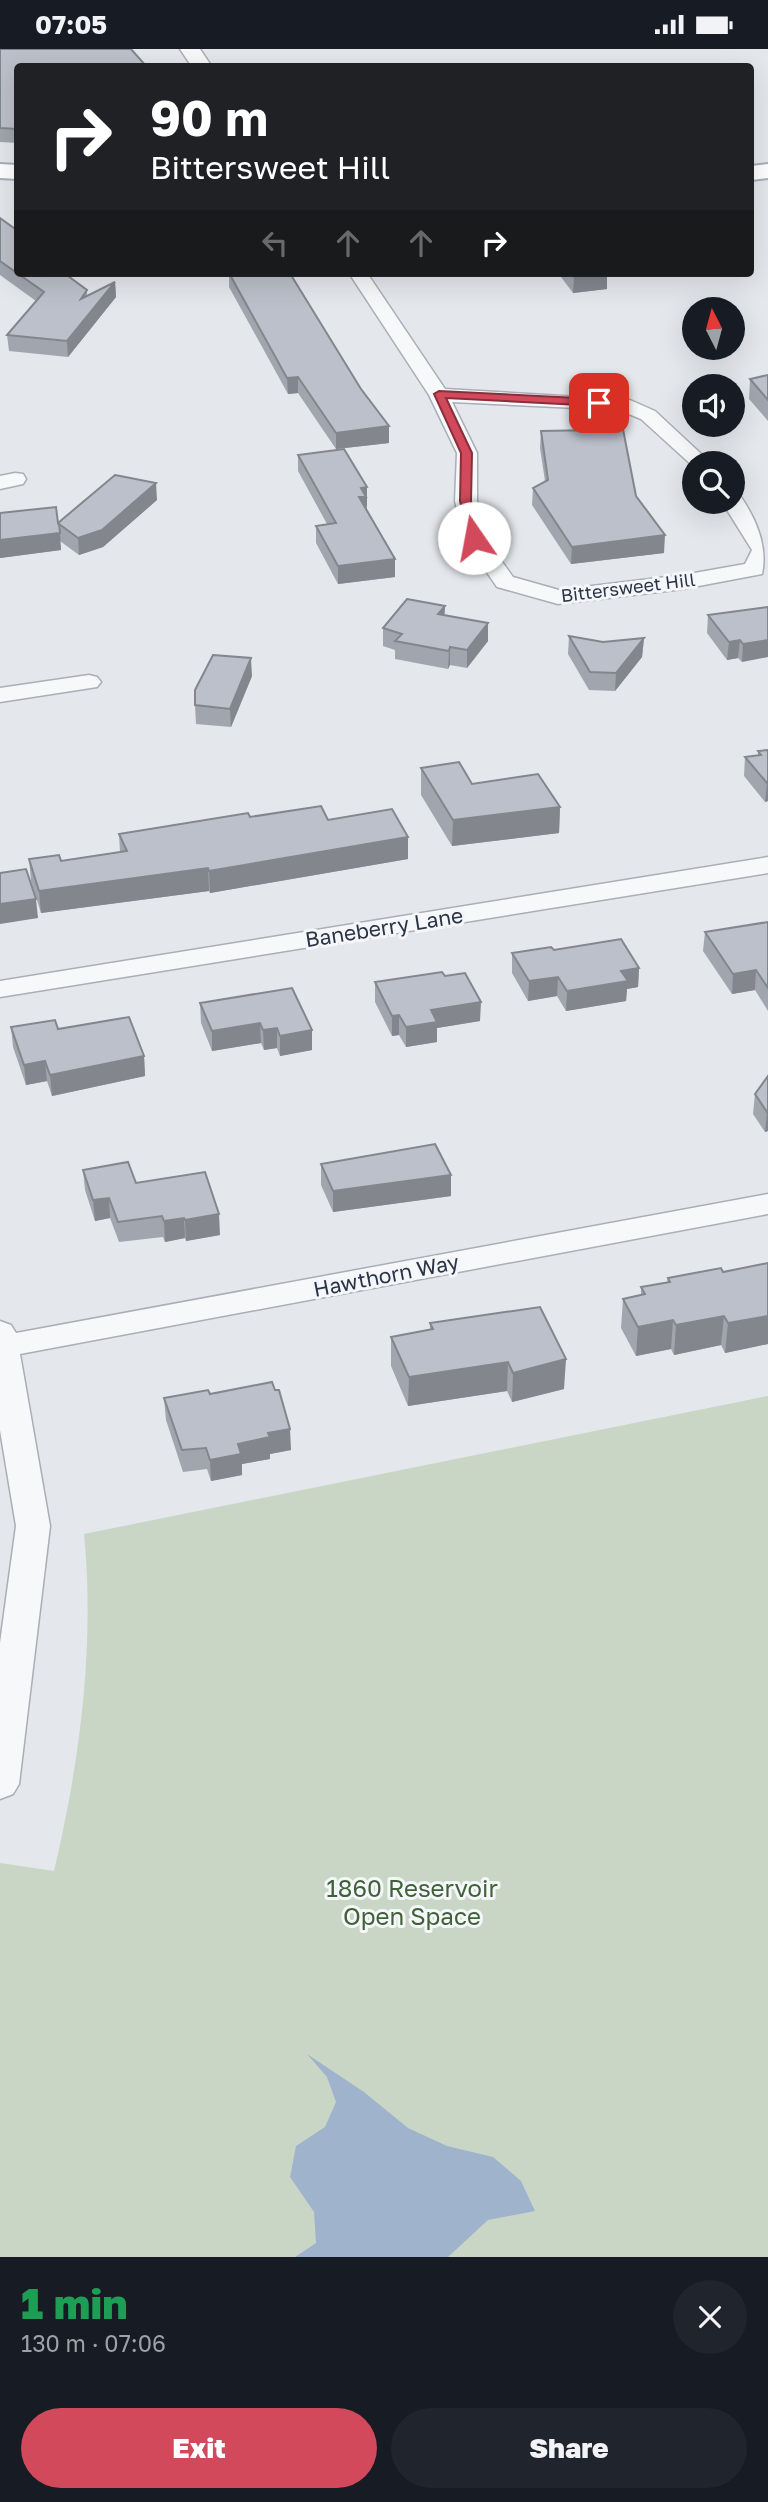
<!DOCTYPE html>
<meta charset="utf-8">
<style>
:root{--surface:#171b24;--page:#20242c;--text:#f1f3f6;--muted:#9ea1a6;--accent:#d1495b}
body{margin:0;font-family:"Golos Text",sans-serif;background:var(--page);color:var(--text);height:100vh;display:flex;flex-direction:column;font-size:26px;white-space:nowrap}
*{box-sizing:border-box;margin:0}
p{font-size:23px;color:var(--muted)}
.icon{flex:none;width:38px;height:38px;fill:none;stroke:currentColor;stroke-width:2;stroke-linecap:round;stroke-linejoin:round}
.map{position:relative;height:2208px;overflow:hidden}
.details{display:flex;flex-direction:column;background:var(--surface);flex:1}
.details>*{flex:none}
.guide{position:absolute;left:14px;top:14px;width:740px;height:214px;border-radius:7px;box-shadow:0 7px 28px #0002;background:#202124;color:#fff;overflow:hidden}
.needle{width:46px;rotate:354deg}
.buttons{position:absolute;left:682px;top:248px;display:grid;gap:14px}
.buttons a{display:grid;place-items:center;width:63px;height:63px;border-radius:50%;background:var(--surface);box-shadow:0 7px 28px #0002;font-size:35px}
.pin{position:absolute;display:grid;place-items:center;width:60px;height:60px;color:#fff;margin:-30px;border-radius:14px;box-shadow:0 4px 10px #0006}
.me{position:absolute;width:77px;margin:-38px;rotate:348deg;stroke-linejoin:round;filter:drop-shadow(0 0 5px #0008)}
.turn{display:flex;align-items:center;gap:24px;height:147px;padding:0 21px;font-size:32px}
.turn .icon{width:91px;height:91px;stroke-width:2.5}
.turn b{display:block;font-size:49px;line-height:60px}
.lanes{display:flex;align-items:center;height:66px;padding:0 21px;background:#0003;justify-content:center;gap:35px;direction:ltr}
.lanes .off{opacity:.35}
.round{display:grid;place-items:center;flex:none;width:74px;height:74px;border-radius:37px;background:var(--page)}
.headline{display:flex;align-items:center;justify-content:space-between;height:119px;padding:0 21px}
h1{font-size:42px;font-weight:800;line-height:52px;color:#1e9e55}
.action{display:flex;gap:14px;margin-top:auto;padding:14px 21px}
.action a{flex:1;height:80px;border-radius:42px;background:var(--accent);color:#fff;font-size:28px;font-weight:800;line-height:80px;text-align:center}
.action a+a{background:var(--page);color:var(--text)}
.status{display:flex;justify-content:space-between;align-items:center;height:49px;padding:0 35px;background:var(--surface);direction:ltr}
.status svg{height:19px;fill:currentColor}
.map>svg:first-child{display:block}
.green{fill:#c9d6c5}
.water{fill:#9fb4cc}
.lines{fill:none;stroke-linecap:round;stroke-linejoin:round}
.minor-casing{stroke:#a9aeb7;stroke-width:3}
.tertiary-casing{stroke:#a9aeb7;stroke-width:3}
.secondary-casing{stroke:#a9aeb7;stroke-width:4}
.minor{fill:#f7f8fa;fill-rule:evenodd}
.tertiary{fill:#f7f8fa;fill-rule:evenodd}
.secondary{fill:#fff;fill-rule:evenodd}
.wall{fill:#a1a5ae}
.shaded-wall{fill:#83868d}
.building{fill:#bbc0ca;stroke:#83868d;stroke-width:2}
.route{fill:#d1495b;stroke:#882f3b;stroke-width:2}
.labels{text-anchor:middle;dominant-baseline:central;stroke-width:6;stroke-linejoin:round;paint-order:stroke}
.far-street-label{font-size:18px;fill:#2b3445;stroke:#f4f6f9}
.street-label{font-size:21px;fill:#2b3445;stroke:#f4f6f9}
.near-park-label{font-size:24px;fill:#3f6138;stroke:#f4f6f9}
</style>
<div class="status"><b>07:05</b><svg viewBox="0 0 49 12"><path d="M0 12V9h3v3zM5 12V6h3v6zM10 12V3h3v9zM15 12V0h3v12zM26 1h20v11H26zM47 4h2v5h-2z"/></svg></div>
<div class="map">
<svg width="768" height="2208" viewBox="0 0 768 2208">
<rect width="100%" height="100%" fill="#e4e7ec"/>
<path class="green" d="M768,1347V2208H0V1814L54,1822C80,1712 95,1597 84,1485Z"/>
<path class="water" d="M307,2005L364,2043L408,2079L447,2097L493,2108L521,2132L535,2162L488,2171L448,2208H295L316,2194L314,2163L290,2128L296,2097L325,2078L336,2053L327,2028Z"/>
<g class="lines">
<defs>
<g id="minor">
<path d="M349,224H367L445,340L630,351L655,362L712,415H695V419L641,370L619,361L452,353L477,404V452L485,489L513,528L559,541L683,526L745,515L752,501L722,453H733V447L741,448C756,470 768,498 762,525L683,540L558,555L497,538L463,489L455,452L457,404L429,346Z"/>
<path d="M15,424L23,425L26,430L23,435L0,440V427Z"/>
<path d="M89,626L97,628L101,633L97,638L0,653V639Z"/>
<path d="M768,808V824L0,948V932Z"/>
<path d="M768,1145V1165L20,1305L50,1477L19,1735L13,1745L0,1750V1594L16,1477L0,1381V1272L11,1276L16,1284Z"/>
</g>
<path id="tertiary" d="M180,0H200L212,18H192Z"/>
<g id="secondary">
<path d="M0,115L18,116V130L0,129Z"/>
<path d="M768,115V129L751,131V117Z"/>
</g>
</defs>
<use href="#minor" class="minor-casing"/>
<use href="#tertiary" class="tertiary-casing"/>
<use href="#secondary" class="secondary-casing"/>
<use href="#minor" class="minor"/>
<use href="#tertiary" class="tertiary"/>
<use href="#secondary" class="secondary"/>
</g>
<g class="wall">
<path d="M0,0L18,18V94L0,93Z"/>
<path d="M0,169L18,224L87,241V247L115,233L116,248L68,308L9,302L7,286L36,252L0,226Z"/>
<path d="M229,224H277L389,377V394L336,400L298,344L288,345L229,238Z"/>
<path d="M558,224H607V240L573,244Z"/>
<path d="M768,326V372L749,350L750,330Z"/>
<path d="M595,375L636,447L664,504L571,515L532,456L533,439L545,432L540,399L541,382L595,381Z"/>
<path d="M298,406L367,455L366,461L395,510V528L338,535L316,494V477L327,475L298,422Z"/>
<path d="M157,451L103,498L79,506L60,492L61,501L0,509V464L58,474Z"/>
<path d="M445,557L444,566L488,592L467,619L450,616L448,620L395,610V601L383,597V579Z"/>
<path d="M768,558L742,613L738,609L727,611L707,584L708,566Z"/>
<path d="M569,587L603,593L644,589L642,608L615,642L589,641L568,605Z"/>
<path d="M252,627L231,678L196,675L195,656Z"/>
<path d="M768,701V752L765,753L744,727L745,708L758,706V702Z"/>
<path d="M421,719L472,735L560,758L559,784L452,797L421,746Z"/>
<path d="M250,768L328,771L408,810L210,844L209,842L41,864L31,832L29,810L61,812L120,803L119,785Z"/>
<path d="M768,873V962L755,941L732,945L703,902L705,883Z"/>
<path d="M554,901L639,919L638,938L627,940L626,952L566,962L557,947L528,952L512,924V904Z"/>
<path d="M445,927L480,972L437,979V993L406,998L399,986L392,987L375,953V933Z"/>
<path d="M292,939L312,1001L280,1007L277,999L264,1001L261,994L212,1002L201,974L200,954Z"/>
<path d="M11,978L58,980L144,1007L145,1027L52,1047L47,1032L26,1036L13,998Z"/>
<path d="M768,1027V1082L765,1083L753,1065L755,1045Z"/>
<path d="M321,1115L451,1126V1147L333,1163L321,1136Z"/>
<path d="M83,1121L136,1134L220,1186L186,1192L185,1189L165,1193L163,1188L119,1193L110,1169L95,1172L85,1141Z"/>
<path d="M768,1214V1295L725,1304L721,1296L674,1306L671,1300L636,1307L621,1279L623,1250L641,1246V1238L667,1233L668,1229L723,1223Z"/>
<path d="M430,1274L564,1340L512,1353L507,1342L408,1357L391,1317V1288L430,1280Z"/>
<path d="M210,1345L291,1401L270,1405V1410L242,1415V1426L211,1432L207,1420L183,1423L166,1371L164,1349Z"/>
</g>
<g class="shaded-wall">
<path d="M607,225V240L573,244L574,228Z"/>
<path d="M115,233L116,248L68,308L67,292Z"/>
<path d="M298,328V344L288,345L287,329Z"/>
<path d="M389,377V394L336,400V384Z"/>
<path d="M156,434L157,451L103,498L79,506L78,489Z"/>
<path d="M367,438V455L366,465L359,448L361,439Z"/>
<path d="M60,484L61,501L0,509V491Z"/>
<path d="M665,486L664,504L571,515L572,498Z"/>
<path d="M395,510V528L338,535V517Z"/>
<path d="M445,557L444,575L438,565Z"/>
<path d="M488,574V592L467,619V601Z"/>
<path d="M644,589L642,608L615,642L616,624Z"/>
<path d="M740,591L738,609L727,611L729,593Z"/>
<path d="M768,591V608L742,613L743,595Z"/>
<path d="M450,598V616L448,620L449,602Z"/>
<path d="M251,609L252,627L231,678L230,660Z"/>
<path d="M767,734H768V752L765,753Z"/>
<path d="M560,758L559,784L452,797L453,771Z"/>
<path d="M408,788V810L210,844L209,822Z"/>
<path d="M208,819L209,842L41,864L39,842Z"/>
<path d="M36,850L38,869L0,875V855Z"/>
<path d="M639,919L638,938L627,940L626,952L566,962L567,942L621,922Z"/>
<path d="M756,921L755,941L732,945L733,925Z"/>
<path d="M558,928L557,947L528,952L529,932Z"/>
<path d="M481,953L480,972L437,979V993L406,998V978L431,961Z"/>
<path d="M399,966V986L392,987V967Z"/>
<path d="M260,974L261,994L212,1002V982Z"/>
<path d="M277,979V999L264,1001L263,981Z"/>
<path d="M312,981V1001L280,1007V987Z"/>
<path d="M144,1007L145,1027L52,1047L50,1026Z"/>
<path d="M45,1012L47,1032L26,1036L24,1016Z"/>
<path d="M768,1062V1082L765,1083L767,1063Z"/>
<path d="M451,1126V1147L333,1163V1142Z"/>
<path d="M109,1149L110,1169L95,1172L93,1151Z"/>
<path d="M219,1165L220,1186L186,1192L185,1171Z"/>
<path d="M184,1169L185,1189L165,1193L164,1172Z"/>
<path d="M768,1257V1295L725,1304L728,1274Z"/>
<path d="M724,1267L721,1296L674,1306L676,1276Z"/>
<path d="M673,1271L671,1300L636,1307L638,1278Z"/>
<path d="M566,1310L564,1340L512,1353L513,1324Z"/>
<path d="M508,1313L507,1342L408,1357L409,1328Z"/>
<path d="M290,1380L291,1401L270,1405V1410L242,1415V1426L211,1432L210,1411L238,1395L268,1384Z"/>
</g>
<g class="building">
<path d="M0,0H131L147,18H18V80L0,79Z"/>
<path d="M0,169L18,182V224H64L87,241L81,250L115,233L67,292L7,286L44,243L0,212Z"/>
<path d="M229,224H277L279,227L291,226L361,340L389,377L336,384L298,328L287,329Z"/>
<path d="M571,224H607V225L574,228Z"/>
<path d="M768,326V351L750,330Z"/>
<path d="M595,375H622L636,447L665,486L572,498L533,439L548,431L541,382L596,381Z"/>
<path d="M344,400L367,438L361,439L366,448H359L395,510L338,517L316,477L336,474L298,406Z"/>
<path d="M115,426L156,434L102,481L78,489L59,475L60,484L0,491V464L56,458L58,474Z"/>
<path d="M407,550L445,557L438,565L488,574L467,601L450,598L449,602L395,592L402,585L383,579Z"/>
<path d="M768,558V591L743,595L740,591L729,593L708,566Z"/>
<path d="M569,587L603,593L644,589L616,624L590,623Z"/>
<path d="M213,606L251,609L230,660L195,656V641Z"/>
<path d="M768,701V734H767L745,708L761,706L758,702Z"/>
<path d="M459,713L472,735L538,725L560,758L453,771L421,719Z"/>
<path d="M321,757L328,771L392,760L408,788L209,822L208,819L39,842L29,810L59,806L61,812L127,802L119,785L248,764L250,768Z"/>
<path d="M26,820L36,850L0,855V824Z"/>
<path d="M768,873V939L756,921L733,925L705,883Z"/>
<path d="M621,890L639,919L621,922L628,932L567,942L558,928L529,932L512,904L551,898L554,901Z"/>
<path d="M442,923L445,927L465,924L481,953L431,961L437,973L406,978L399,966L392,967L375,933Z"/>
<path d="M292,939L312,981L280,987L277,979L263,981L260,974L212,982L200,954Z"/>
<path d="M129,968L144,1007L50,1026L45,1012L24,1016L11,978L55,971L58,980Z"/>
<path d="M768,1027V1062L767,1063L755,1045Z"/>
<path d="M435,1095L451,1126L333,1142L321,1115Z"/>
<path d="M128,1113L136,1134L205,1123L219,1165L185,1171L184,1169L164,1172L162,1167L118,1173L109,1149L93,1151L83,1121Z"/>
<path d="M768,1214V1267L728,1274L724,1267L676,1276L673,1271L638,1278L623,1250L645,1245L641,1238L670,1233L668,1229L721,1219L723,1223Z"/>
<path d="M540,1258L566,1310L513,1324L508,1313L409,1328L391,1288L433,1280L430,1274Z"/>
<path d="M272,1333L275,1341H279L290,1380L268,1384L270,1388L238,1395L241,1405L210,1411L206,1399L182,1401L164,1349L208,1341L210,1345Z"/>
</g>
<path class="route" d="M439,342L599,350L604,354L599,357L446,349L472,404L471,452L479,489L474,493L468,489L460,452L461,404L434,345Z"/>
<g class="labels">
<g class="far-street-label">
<text transform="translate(628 538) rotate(-7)">Bittersweet Hill</text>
</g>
<g class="street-label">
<text transform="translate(384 878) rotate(-9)">Baneberry Lane</text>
<text transform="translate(386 1226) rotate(-11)">Hawthorn Way</text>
</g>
<g class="near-park-label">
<text x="412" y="1838">1860 Reservoir<tspan x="412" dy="28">Open Space</tspan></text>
</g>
</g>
</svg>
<div class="buttons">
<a><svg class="needle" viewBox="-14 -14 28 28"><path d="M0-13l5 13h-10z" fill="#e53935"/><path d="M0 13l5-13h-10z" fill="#9ea1a6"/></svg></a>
<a><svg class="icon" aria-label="sound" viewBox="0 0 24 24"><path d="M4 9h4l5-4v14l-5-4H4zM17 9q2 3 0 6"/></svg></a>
<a><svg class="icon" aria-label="search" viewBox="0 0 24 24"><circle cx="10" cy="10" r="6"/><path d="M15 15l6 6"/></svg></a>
</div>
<div class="pin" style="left:599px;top:354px;background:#d93025"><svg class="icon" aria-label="arrive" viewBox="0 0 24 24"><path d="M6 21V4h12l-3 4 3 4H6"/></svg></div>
<svg class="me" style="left:474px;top:489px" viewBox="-20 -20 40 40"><circle r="19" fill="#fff"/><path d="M0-13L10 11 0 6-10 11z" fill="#d1495b"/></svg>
<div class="guide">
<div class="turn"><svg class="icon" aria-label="right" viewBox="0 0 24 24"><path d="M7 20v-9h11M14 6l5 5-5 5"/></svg><div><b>90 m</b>Bittersweet Hill</div></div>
<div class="lanes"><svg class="icon off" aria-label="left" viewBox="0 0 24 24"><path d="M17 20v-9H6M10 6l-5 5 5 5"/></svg><svg class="icon off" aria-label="ahead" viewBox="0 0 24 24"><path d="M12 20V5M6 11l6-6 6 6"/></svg><svg class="icon off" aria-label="ahead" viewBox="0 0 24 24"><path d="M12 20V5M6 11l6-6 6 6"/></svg><svg class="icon" aria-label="right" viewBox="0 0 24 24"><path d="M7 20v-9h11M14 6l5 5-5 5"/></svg></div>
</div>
</div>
<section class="details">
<div class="headline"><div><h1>1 min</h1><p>130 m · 07:06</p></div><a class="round"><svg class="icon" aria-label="close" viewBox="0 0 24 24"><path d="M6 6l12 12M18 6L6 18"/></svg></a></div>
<div class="action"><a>Exit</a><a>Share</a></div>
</section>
